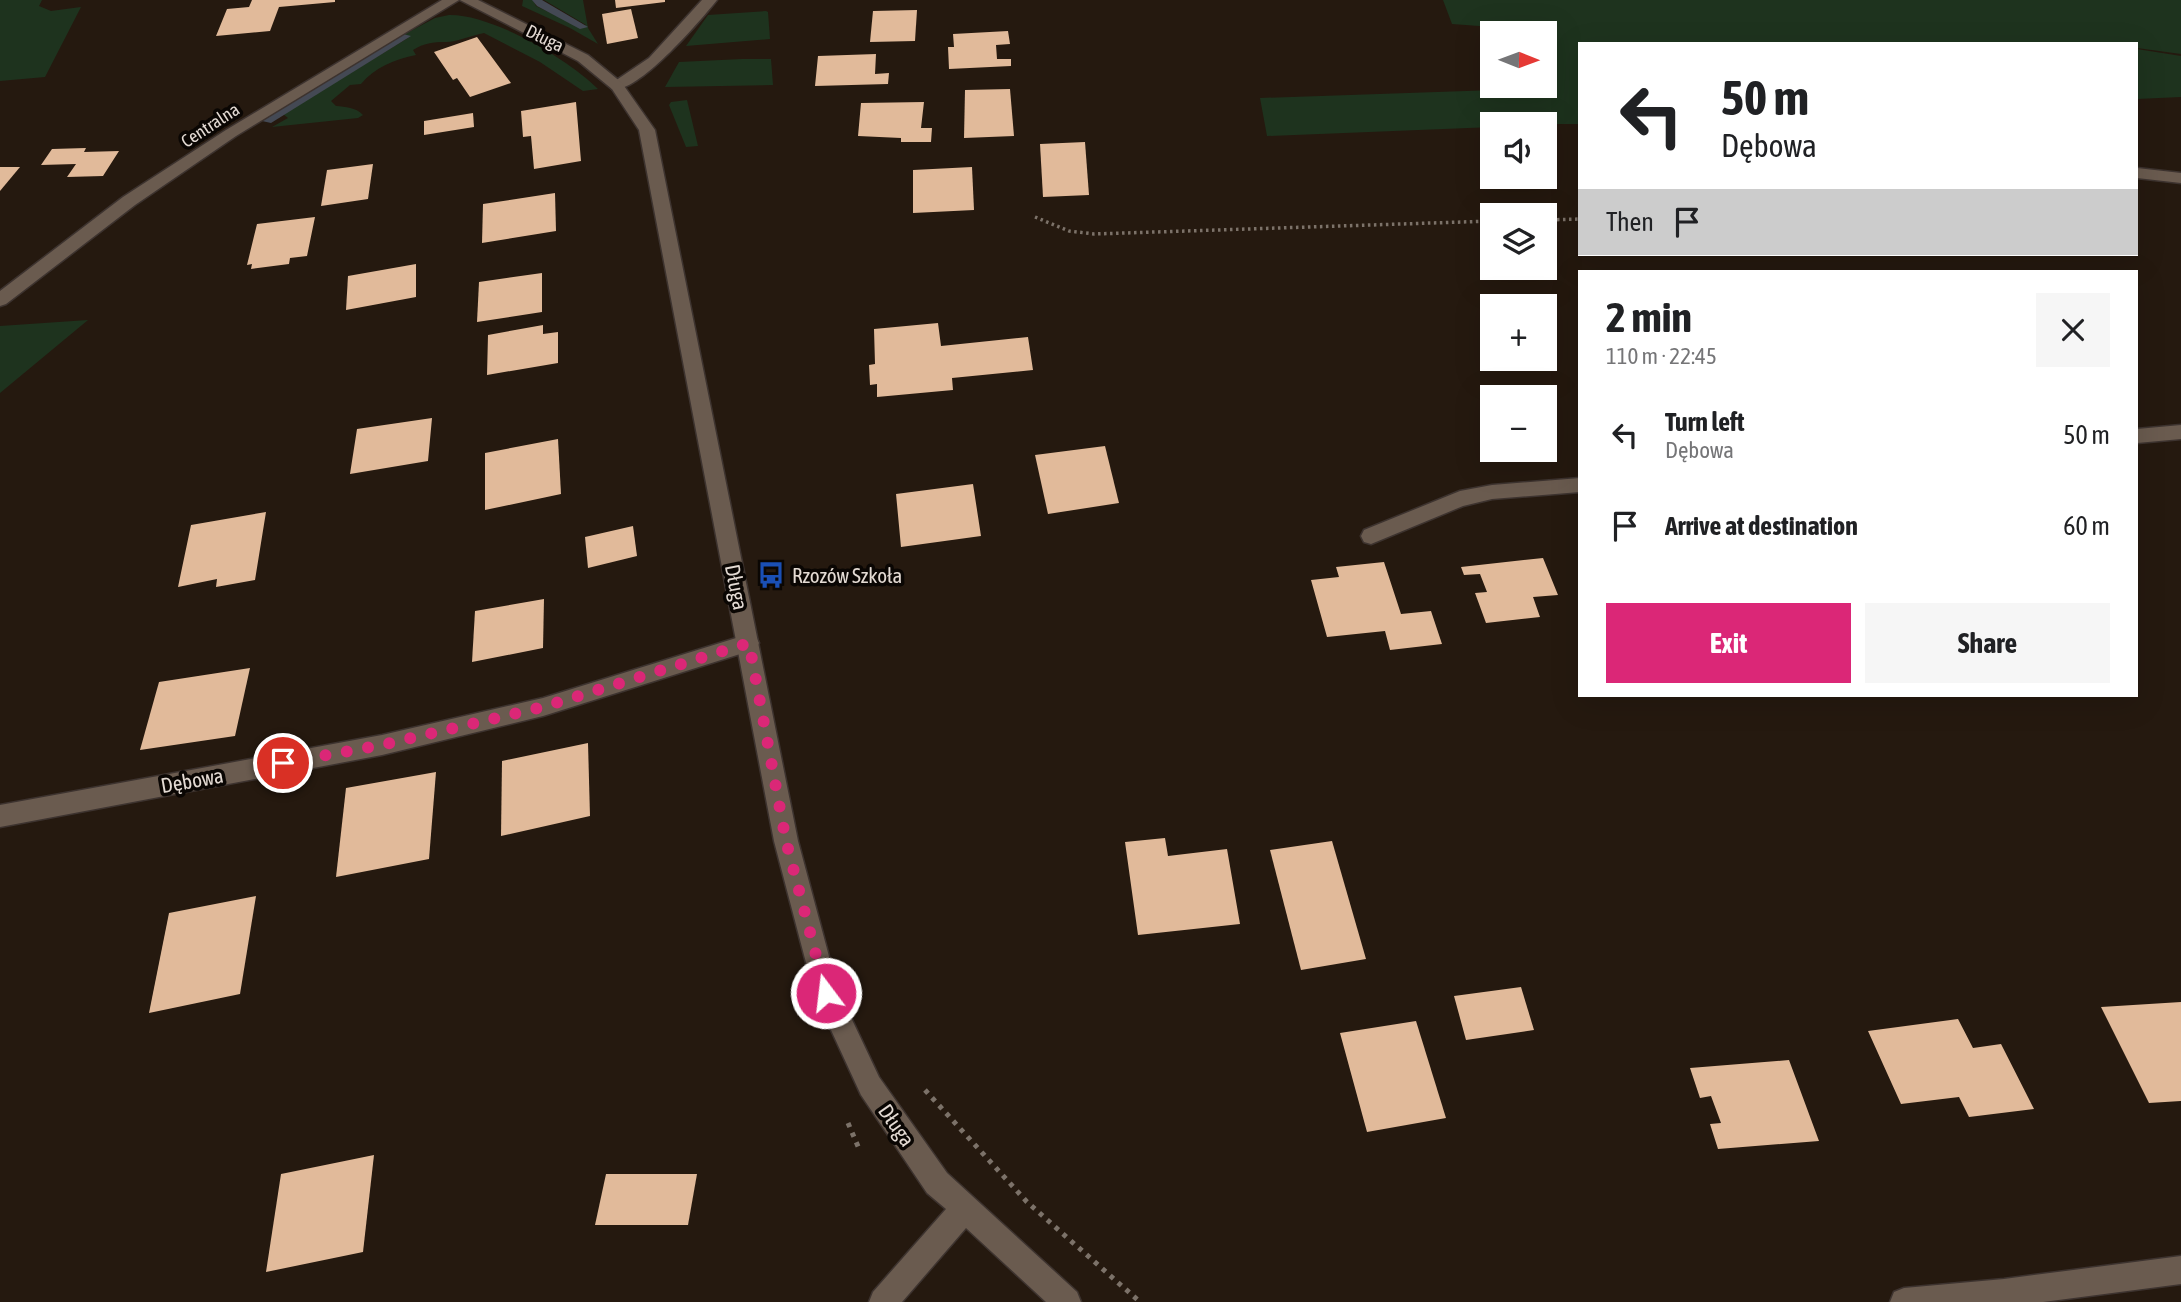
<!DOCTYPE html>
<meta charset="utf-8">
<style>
:root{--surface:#fff;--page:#f6f6f6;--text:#202124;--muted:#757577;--accent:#db2777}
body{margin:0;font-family:"Asap Condensed",sans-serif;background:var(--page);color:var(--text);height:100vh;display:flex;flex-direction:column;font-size:26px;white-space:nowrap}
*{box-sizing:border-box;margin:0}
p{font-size:23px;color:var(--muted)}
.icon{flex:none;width:38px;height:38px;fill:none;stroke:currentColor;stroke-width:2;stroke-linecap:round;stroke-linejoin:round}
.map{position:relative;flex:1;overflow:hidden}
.details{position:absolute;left:1578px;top:270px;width:560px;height:427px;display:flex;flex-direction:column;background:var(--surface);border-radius:0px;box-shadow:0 7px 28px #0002}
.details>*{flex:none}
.banner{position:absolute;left:1578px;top:42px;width:560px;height:214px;border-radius:0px;box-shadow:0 7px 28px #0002;background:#fff;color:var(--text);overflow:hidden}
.needle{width:46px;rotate:91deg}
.buttons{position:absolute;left:1480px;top:21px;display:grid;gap:14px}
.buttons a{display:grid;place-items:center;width:77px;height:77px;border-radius:0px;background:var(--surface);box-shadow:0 7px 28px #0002;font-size:35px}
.pin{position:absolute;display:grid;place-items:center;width:60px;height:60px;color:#fff;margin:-30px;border:4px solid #fff;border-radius:50%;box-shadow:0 2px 7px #0007}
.me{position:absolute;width:77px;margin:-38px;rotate:345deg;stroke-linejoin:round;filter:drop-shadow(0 0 5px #0008)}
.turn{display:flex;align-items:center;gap:24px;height:147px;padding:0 28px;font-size:32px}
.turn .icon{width:91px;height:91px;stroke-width:2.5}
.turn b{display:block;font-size:49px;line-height:60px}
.then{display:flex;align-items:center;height:66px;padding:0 28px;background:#0003;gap:14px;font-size:26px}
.round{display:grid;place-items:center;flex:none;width:74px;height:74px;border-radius:0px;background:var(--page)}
.head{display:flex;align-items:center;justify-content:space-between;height:119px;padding:0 28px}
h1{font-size:42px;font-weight:700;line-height:52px}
.action{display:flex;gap:14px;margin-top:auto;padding:14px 28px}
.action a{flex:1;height:80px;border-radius:0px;background:var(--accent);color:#fff;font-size:28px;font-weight:700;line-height:80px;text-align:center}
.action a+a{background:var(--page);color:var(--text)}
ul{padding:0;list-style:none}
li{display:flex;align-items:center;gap:21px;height:91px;padding:0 28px}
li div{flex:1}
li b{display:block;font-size:26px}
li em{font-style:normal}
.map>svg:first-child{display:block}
.green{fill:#1e331e}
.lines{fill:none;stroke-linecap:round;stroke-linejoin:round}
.stream{fill:#444954;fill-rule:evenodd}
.building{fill:#e1ba9a}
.lane-casing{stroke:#3d332f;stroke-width:3}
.street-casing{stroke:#3d332f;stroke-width:3}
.secondary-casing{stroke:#3d332f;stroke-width:3}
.path-far1{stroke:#7c7269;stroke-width:3.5;stroke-dasharray:2.5 3.5;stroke-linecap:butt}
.path{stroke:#7c7269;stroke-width:5;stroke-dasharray:4.5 6;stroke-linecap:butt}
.lane{fill:#6a5b4f;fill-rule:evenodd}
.street{fill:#6a5b4f;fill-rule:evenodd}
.secondary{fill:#6a5b4f;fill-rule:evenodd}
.route{stroke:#db2777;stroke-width:12;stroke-dasharray:0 21.6}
.labels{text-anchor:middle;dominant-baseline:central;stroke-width:7;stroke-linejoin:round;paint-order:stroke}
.far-street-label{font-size:18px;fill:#e4dbd4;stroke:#0a0603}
.poi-label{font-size:21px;fill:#e4dbd4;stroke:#0a0603;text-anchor:start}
.street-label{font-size:21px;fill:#e4dbd4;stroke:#0a0603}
</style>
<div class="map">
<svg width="2181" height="1302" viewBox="0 0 2181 1302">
<rect width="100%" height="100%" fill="#25190f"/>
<g class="green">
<path d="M0,0H42L39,6L51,11L81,7L45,77L0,81Z"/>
<path d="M523,0H533L536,6L580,27L586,25L544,0H583L588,28L598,44L570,28L522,6Z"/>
<path d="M1443,0H2181V54L2137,48V44L2103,43L1580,44V124H1493V127L1267,136L1260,98L1495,90L1496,86H1545V33H1506V28L1452,24Z"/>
<path d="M766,11L768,12L770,39L686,46L708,15Z"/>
<path d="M449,15C492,14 568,59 598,89L583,91L540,62L484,33C473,35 453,43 445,42C433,42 424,43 413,50L416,55C395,59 374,68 361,84L350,85L331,101L336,106C346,107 355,107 363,115L358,118L272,127L288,118L283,114L408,38L403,35L435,18Z"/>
<path d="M2137,49L2181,56V97L2137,99Z"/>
<path d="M742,59H771L773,85L665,87L679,62Z"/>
<path d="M687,100L698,146L686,147L669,105L671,102Z"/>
<path d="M88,320L0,393V326Z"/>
</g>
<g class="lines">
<g class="stream">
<path d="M532,0H542L588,27L580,29L537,6Z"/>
<path d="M403,34L411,36L271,123L262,121Z"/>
</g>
</g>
<g class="building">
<path d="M252,0H335V2L279,7L270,31L216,36L227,9L249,7Z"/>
<path d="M615,0H665V2L616,8Z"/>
<path d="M631,9L638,38L607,44L602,14Z"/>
<path d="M917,10L915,41L870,42L873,11Z"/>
<path d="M1008,31L1010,44L996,45L997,59H1011V66L949,69L948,47H954L953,34Z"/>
<path d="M477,37L511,83L470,97L457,78L453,80L434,52Z"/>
<path d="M876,54L875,74L889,73L888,84L815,86L818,56Z"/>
<path d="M1010,89L1014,136L964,138L965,90Z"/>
<path d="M576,102L581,161L534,169L531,136L523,137L521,111Z"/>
<path d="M924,102L921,128H932L931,142H901V138L858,136L861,103Z"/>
<path d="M473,113L474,127L424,135V121Z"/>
<path d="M1085,142L1089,195L1043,197L1040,144Z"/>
<path d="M86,148L84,152L119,151L103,176L67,177L76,164L41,165L52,149Z"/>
<path d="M373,164L368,199L321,206L327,170Z"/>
<path d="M0,167H20L0,191Z"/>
<path d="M972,167L974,210L913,213V170Z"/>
<path d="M555,193L556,231L482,243L483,204Z"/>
<path d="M315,217L307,256L290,258L289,264L251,269L252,264L247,265L257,224Z"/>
<path d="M416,264V297L346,310L348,276Z"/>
<path d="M542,273V312L477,322L479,282Z"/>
<path d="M938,323L941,346L1028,337L1033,370L952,378L953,390L877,397V384L870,385L869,365L875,364L874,329Z"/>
<path d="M543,325V334L558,332V363L487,375L488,335Z"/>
<path d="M432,418L428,461L350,474L357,429Z"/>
<path d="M558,439L561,494L485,510V453Z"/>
<path d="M1105,446L1119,503L1048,514L1035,455Z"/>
<path d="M973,484L981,536L901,547L896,494Z"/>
<path d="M266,512L255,580L216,587L217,579L178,587L191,525Z"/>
<path d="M633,526L637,556L588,568L585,537Z"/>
<path d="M1543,558L1558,595L1533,597L1540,617L1486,623L1475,593L1487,592L1480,574L1464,575L1461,567Z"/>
<path d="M1384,562L1401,614L1431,611L1442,644L1390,650L1385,631L1327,637L1311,580L1339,577L1336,567Z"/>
<path d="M544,599L543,648L472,662L475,611Z"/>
<path d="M250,668L235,736L140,750L159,682Z"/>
<path d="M588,743L590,816L501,836L502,761Z"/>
<path d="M436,772L429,859L336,877L346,788Z"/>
<path d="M1165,838L1168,856L1227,849L1240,924L1138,935L1125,842Z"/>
<path d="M1332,841L1366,959L1301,970L1270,850Z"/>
<path d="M256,896L240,994L149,1013L169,913Z"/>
<path d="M1521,987L1534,1030L1466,1040L1454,996Z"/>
<path d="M2181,1002V1101L2149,1103L2101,1007Z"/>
<path d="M1958,1019L1973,1048L2001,1044L2034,1109L1969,1117L1959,1097L1901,1104L1868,1031Z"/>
<path d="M1416,1021L1446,1118L1367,1132L1340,1033Z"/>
<path d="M1789,1060L1819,1141L1718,1149L1710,1124L1721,1123L1711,1096L1700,1098L1690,1068Z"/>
<path d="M374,1155L363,1252L266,1272L281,1174Z"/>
<path d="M606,1174H697L688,1225H595Z"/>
</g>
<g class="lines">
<defs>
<g id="lane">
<path d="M702,0H717C701,20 637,95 612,89L610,86L612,83L649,58Z"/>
<path d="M2137,168L2181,173V183L2137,178Z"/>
<path d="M1580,478V492L1492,499L1463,506L1371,544L1364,542L1361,536L1364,530L1460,491L1492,485Z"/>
</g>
<g id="street">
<path d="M442,0H459L236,136L135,205L6,304L0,306V291L123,197L226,130Z"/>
<path d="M2181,425V439L2137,443V429Z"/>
<path d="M749,634L756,637L759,643L756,649L543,716L382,755L0,827V805L382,735L543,698Z"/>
</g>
<g id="secondary">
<path d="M460,0H478L588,55L622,83L655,130L798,841L838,990L879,1077L947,1173L1077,1292L1081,1302H1046L966,1228L902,1302H869L873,1292L946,1209L927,1193L861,1095L814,993L774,841L639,130L612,89L578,61Z"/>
<path d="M2181,1256V1284L2043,1302H1890L1894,1292L1904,1288L2004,1279Z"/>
</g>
</defs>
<use href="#lane" class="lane-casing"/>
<use href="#street" class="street-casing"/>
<use href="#secondary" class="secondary-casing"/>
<g class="path-far1">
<path d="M1035,217L1069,231L1094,234L1493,221"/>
<path d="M1545,220L1580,219"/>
</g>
<g class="path">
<path d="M925,1090L1027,1202L1140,1302"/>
<path d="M848,1123L860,1151"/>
</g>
<use href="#lane" class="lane"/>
<use href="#street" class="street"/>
<use href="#secondary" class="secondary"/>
</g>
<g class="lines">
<path class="route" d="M283,763L382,745L543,707L749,643L786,841L826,993"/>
</g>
<defs>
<symbol id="bus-bare" viewBox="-9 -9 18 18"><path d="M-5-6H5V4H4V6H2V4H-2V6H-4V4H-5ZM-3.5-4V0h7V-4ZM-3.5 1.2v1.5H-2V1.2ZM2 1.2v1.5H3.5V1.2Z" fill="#1a4fb4" stroke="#0a0603" stroke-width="2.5" paint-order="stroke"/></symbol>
</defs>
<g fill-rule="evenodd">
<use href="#bus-bare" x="752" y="556" width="38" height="38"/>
</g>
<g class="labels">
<g class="far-street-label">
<text transform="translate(545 38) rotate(26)">Długa</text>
<text transform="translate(210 125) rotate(-33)">Centralna</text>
</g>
<g class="poi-label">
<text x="792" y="575">Rzozów Szkoła</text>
</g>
<g class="street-label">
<text transform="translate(737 587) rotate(79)">Długa</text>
<text transform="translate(192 780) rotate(-10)">Dębowa</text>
<text transform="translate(897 1125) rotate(55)">Długa</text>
</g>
</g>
</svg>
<div class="buttons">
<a><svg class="needle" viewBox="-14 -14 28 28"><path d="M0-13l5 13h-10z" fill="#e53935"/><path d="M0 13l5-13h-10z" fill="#757577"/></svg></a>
<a><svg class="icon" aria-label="sound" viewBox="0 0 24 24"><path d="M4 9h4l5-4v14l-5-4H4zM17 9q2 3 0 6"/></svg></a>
<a><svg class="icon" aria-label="layers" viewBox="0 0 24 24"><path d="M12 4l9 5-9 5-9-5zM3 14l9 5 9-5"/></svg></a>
<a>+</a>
<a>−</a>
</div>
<div class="pin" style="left:283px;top:763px;background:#d93025"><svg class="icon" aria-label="arrive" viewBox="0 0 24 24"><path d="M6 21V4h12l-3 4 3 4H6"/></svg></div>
<svg class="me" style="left:826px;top:993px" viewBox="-20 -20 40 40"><circle r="17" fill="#db2777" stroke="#fff" stroke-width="3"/><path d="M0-11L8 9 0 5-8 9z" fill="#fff"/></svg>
<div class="banner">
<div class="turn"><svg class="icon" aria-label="left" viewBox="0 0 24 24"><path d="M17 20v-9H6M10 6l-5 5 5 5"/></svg><div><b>50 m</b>Dębowa</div></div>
<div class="then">Then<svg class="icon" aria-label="arrive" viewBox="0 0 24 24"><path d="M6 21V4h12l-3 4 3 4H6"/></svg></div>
</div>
<section class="details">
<div class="head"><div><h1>2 min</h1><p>110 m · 22:45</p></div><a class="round"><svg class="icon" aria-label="close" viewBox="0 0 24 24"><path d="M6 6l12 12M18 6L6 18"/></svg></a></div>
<ul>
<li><svg class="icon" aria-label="left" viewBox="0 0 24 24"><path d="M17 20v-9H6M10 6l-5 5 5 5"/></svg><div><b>Turn left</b><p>Dębowa</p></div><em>50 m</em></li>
<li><svg class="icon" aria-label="arrive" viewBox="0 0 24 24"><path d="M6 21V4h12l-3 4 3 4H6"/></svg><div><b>Arrive at destination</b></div><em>60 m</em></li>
</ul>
<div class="action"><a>Exit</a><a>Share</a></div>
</section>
</div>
